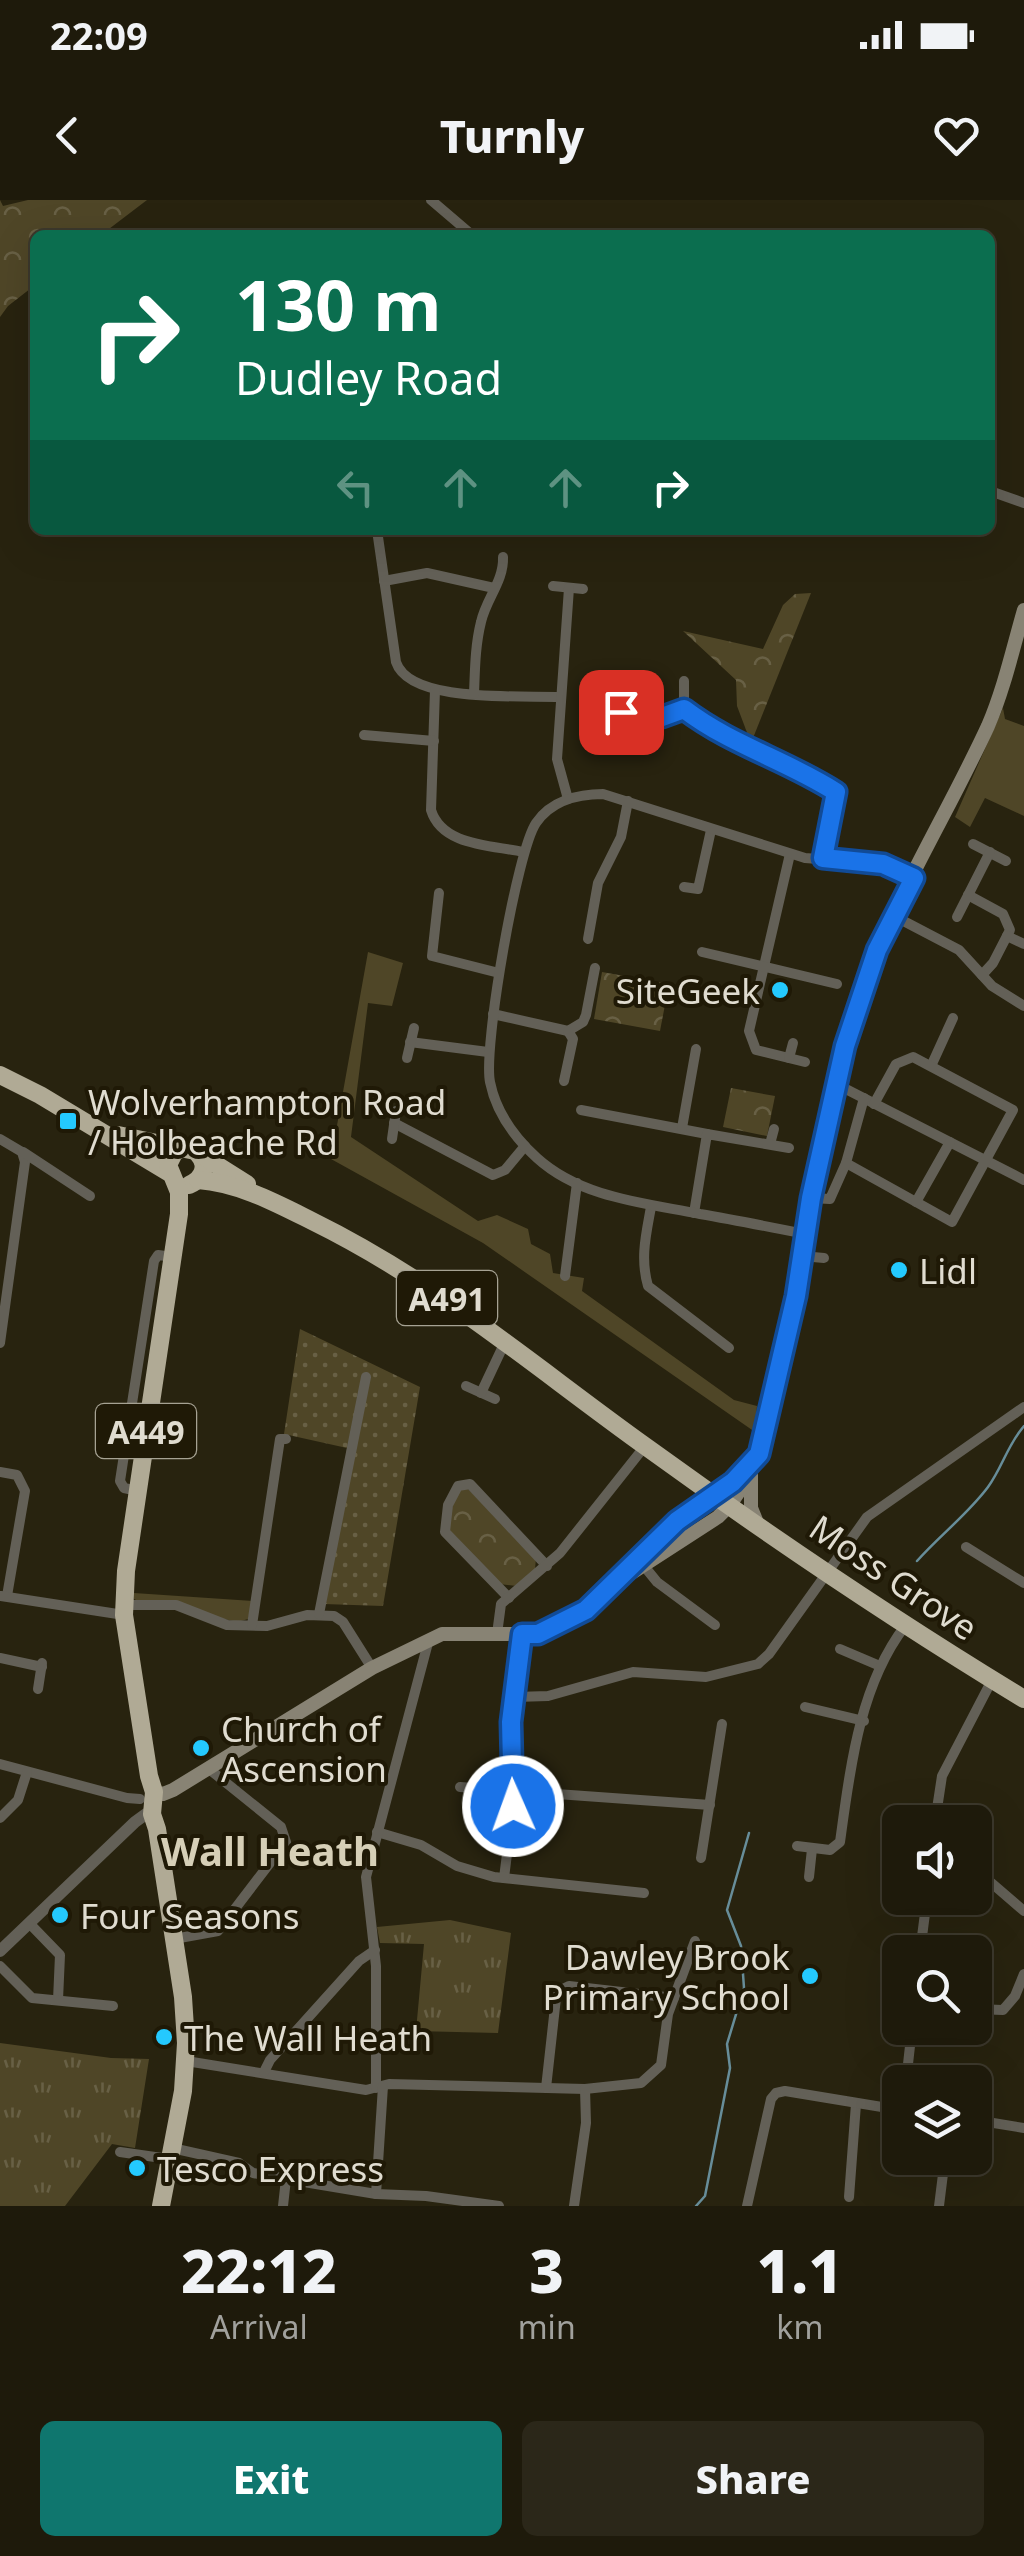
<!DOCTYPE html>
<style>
:root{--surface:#1e1a0b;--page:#2b2719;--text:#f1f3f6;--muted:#a1a19d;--line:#3c382c;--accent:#0f766e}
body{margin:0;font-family:"Noto Sans",sans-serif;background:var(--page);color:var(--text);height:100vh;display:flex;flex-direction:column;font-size:38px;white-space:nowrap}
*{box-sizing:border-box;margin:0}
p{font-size:32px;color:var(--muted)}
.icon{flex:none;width:55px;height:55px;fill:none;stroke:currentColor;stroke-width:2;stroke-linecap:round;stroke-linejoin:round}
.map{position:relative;height:2006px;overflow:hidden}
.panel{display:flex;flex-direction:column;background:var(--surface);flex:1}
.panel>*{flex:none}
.guide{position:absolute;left:30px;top:30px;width:965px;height:305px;border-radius:15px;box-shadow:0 10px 40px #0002,0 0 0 2px var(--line);background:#0b6e4f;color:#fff;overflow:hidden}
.tools{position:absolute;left:882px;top:1605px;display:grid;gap:20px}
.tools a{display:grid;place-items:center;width:110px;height:110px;border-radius:15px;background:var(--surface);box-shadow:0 10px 40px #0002,0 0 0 2px var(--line);font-size:50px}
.pin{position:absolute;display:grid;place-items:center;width:85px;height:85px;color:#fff;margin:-42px;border-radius:20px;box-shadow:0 5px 15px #0006}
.me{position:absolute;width:110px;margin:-55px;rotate:358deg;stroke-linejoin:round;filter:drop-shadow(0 0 8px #0008)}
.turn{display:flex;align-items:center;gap:35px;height:210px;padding:0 40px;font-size:45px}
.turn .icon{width:130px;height:130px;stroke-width:2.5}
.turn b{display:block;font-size:70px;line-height:85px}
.lanes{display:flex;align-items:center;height:95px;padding:0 40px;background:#0003;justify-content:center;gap:50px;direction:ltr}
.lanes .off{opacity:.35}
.eta{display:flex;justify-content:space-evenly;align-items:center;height:170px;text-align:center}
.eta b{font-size:60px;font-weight:800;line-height:70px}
.action{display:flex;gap:20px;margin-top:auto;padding:20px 40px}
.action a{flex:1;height:115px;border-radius:15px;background:var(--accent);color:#fff;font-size:40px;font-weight:800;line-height:115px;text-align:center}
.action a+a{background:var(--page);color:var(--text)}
.status{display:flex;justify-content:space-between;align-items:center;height:70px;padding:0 50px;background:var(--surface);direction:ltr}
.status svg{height:28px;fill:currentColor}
header{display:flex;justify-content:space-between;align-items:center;height:130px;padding:0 40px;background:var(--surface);font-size:45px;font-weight:800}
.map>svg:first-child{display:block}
.grass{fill:#4f4627}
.forest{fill:url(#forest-crowns)}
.park{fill:url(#park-tufts)}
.garden{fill:url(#garden-dots)}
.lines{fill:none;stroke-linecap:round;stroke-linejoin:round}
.stream{stroke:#678d99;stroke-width:2.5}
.minor{stroke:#636057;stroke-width:10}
.tertiary{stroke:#636057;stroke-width:12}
.secondary{stroke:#888374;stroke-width:14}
.trunk{stroke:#b0aa95;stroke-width:18}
.route-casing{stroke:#114b97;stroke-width:25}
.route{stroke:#1a73e8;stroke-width:18}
.poi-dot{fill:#24c9fe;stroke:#1f1906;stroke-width:4}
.labels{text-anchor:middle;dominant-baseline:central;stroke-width:8;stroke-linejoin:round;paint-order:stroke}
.shield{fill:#1f1906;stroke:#a6a293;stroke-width:2.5}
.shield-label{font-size:32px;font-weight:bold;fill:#e0dcd0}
.poi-label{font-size:35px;fill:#e0dcd0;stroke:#1f1906;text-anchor:start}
.street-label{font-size:35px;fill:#e0dcd0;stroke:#1f1906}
.quarter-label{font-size:40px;font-weight:bold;fill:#d6cfb7;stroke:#1f1906}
</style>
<div class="status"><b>22:09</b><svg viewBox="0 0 49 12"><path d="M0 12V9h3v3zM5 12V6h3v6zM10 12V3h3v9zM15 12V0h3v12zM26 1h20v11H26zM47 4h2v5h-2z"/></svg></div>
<header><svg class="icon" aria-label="back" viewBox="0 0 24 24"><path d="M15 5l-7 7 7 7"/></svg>Turnly<svg class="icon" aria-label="heart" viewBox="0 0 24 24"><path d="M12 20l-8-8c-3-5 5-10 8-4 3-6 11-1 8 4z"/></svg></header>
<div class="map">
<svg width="1024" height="2006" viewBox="0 0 1024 2006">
<defs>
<pattern id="forest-crowns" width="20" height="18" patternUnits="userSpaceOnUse" patternTransform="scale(2.5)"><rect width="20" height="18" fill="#4f4627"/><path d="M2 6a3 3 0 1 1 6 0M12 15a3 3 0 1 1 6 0" fill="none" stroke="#686045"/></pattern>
<pattern id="park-tufts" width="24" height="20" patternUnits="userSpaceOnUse" patternTransform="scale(2.5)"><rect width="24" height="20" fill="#4f4627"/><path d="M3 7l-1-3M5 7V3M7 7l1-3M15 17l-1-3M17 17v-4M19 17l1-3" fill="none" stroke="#686045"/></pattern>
<pattern id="garden-dots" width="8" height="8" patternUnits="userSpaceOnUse" patternTransform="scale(2.5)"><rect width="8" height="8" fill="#4f4627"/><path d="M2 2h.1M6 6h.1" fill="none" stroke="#686045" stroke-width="1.8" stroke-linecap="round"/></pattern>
</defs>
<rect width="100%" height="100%" fill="#28230f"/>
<g class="grass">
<path d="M1003,508L1005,519L1024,526V616L985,598L970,627L955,617Z"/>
<path d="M368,752L403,763L392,806L368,803L351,937L478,1021L497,1015L528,1029L531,1044L550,1054L553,1073L584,1078L582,1091L734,1200L757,1206L755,1232L483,1043L331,959Z"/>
<path d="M134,1393L253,1401L248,1419L238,1422L140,1402L134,1399Z"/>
</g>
<g class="forest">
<path d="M0,0L3,6L28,0H147L101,35H35V85L8,106L0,117Z"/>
<path d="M811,393L751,543L737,506L736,480L683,431L763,449L783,405L795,394Z"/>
<path d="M602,772L669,784L660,831L594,819Z"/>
<path d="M731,888L775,896L767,936L723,927Z"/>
<path d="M464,1285L536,1358L535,1369L517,1386L499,1384L449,1332L453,1300Z"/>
</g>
<g class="park">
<path d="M450,1720L511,1733L498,1833L416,1831L424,1744L380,1743L377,1727Z"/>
<path d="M0,1843L111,1858L149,1859L135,1948L112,1944L65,2006H0Z"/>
</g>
<path class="garden" d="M300,1129L420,1187L383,1406L324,1404L347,1248L284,1234Z"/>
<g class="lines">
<g class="stream">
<path d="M917,1361C940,1335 967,1315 988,1287C1002,1268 1008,1244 1024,1226"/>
<path d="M696,2006L705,1996L730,1868L727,1844L744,1788L741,1746L727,1710L749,1633"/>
</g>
<g class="minor">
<path d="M431,0L472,35"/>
<path d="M990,291L1024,303"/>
<path d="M377,330L396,462C410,504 522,495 561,497"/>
<path d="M384,381L427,373L494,388"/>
<path d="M553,386L583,389"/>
<path d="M435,490L431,610C442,646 491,645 523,652"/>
<path d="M474,494C475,470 475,446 481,422C486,399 504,381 503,357"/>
<path d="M684,509C730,545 787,560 836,591L823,658"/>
<path d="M621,513L662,517L684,509V481"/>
<path d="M364,535L434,541"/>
<path d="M568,599L557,559L569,388"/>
<path d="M973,644L1006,661"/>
<path d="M790,654L749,831L756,850L805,862"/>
<path d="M684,687L698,689L711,630"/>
<path d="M439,693L432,756L499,773"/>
<path d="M968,695L1003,714L1010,730L993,763L982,775"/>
<path d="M894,716L959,750L992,786L1024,806"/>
<path d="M957,717L990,652"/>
<path d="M1007,736L1024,744"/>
<path d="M588,739L598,683L621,637L628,601"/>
<path d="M702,752L837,784"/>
<path d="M493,814L568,831"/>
<path d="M410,842L488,852"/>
<path d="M407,858L414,828"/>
<path d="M789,858L793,843"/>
<path d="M932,864L953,818"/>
<path d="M564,881L573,839L568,831L583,822L586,815L595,768"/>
<path d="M836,884L1024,980"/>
<path d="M864,898L846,963L952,1022L1013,910L913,857L896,864L874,904"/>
<path d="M581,910L707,934"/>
<path d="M394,923L493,975L505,970L525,946"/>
<path d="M682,928L696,849"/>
<path d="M0,939L22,952L25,962L0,1143"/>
<path d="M392,939L396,911"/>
<path d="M770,944L774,929"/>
<path d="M23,952L90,996"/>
<path d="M811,998L830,999L846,963"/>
<path d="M916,1002L950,942"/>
<path d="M651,1007C646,1035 640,1058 648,1086L729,1148"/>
<path d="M694,1013L707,934L789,948"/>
<path d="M805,1034C770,1027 735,1020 700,1014C645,1003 581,998 537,958C515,938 496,912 490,882C483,847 517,651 536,623C551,601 578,594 603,594L805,658L883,664L914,677"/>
<path d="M802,1056L824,1058"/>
<path d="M565,1076L577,983"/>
<path d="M466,1186L495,1199"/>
<path d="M481,1193L506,1140"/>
<path d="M0,1272L17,1275L25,1291L7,1396"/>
<path d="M138,1291L124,1288L120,1281L154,1061L158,1055L173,1057"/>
<path d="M966,1347L1024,1383"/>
<path d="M644,1366L657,1382L715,1425"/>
<path d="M1,1396L124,1415"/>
<path d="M509,1398L445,1332L448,1305L458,1286L470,1284L547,1366"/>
<path d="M124,1405H176L227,1425L267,1426L307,1415L334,1416L343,1422L372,1468"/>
<path d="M319,1414L366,1177"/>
<path d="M252,1425L280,1239H286"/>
<path d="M497,1434L501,1404L560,1353L645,1246"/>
<path d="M840,1449L880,1466"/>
<path d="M0,1458L42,1467"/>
<path d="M38,1489L42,1463"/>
<path d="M515,1497L548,1496L633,1472L706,1477L758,1464L769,1454L867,1317L1024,1207"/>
<path d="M805,1507L864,1521"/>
<path d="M0,1564L127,1598L140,1599"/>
<path d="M460,1587L710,1605"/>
<path d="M0,1618L18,1600L27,1572"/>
<path d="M935,1622L942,1576L992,1480"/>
<path d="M377,1632L421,1645L457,1666L494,1677L644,1693"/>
<path d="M797,1646L830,1650L840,1642C850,1570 859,1486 905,1426"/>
<path d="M701,1658L722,1524"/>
<path d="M809,1677L812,1649"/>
<path d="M504,1678L513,1606L511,1522L522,1434"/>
<path d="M988,1680L1024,1711"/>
<path d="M30,1724L60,1755L58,1800"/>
<path d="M174,1739L218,1731L286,1642L281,1627L209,1569"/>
<path d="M920,1752L927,1698"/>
<path d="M0,1766L32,1798L113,1806"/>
<path d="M975,1809L1003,1810L1015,1796L1024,1774"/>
<path d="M186,1861L366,1890L389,1884L585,1889L641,1883L661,1865L668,1814L695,1741"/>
<path d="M264,1872L270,1860L359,1761L375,1750"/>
<path d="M906,1882L912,1828"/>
<path d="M376,1888V1766L366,1677L429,1439"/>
<path d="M546,1888L556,1798L561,1790L569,1786L674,1798"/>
<path d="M975,1920L1024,1928"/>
<path d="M172,1948L239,1963L253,1973L286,1979L376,1994L426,1996L499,2006"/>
<path d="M120,1952L169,1959"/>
<path d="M376,1994L383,1886"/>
<path d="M849,1997L856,1904"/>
<path d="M283,2006L286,1979"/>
<path d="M574,2006L586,1923L585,1889"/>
<path d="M747,2006L771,1899L776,1893L785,1891L900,1910"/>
<path d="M939,2006L945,1958"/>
</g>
<path class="tertiary" d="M0,1751L135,1622L146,1614H152"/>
<g class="secondary">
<path d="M751,1275V1308L758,1325"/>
<path d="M607,1389L718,1317C782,1259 793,1099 808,1016C824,927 841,834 877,751C909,674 953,602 988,526C1004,489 1013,448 1024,410"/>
<path d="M154,1592L163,1594L173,1590L372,1468L442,1434H538L576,1418L677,1321L733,1282L748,1266"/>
</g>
<g class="trunk">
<path d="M0,875L40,895L168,972"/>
<path d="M118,935L195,951C209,963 205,978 189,985"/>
<path d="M201,955L247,984"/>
<path d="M198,980C239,983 276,1003 312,1021C438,1083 532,1165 645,1246C768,1335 894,1420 1024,1499"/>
<path d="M161,2006L183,1891L186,1843L183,1797L157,1629L152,1614L154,1592L149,1576L124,1415L126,1371L179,1014V992L168,965L174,953L180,949"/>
</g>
</g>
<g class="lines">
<defs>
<path id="route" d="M513,1606L511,1522L522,1434H538L586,1410L677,1321L733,1282L759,1254L796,1096L811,998L845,846L877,750L914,678L883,664L823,658L836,592C786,560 731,545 684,509L662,517L621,512"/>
</defs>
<use href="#route" class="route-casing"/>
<use href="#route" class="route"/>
</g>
<g class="poi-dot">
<circle cx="780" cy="790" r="10"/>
<rect x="58" y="911" width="20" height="20" rx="5"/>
<circle cx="899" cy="1070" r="10"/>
<circle cx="201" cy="1548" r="10"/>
<circle cx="60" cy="1715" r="10"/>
<circle cx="810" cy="1776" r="10"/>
<circle cx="164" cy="1837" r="10"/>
<circle cx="137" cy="1968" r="10"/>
</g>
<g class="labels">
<g class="shield">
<rect x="397" y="1071" width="100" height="54" rx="8"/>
<rect x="96" y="1204" width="100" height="54" rx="8"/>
</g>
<g class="shield-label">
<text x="447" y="1098">A491</text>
<text x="146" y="1231">A449</text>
</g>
<g class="poi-label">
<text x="760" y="790" text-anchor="end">SiteGeek</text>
<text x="88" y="901">Wolverhampton Road<tspan x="88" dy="40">/ Holbeache Rd</tspan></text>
<text x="919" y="1070">Lidl</text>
<text x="221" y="1528">Church of<tspan x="221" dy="40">Ascension</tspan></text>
<text x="80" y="1715">Four Seasons</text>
<text x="790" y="1756" text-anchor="end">Dawley Brook<tspan x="790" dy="40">Primary School</tspan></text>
<text x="184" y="1837">The Wall Heath</text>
<text x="157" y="1968">Tesco Express</text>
</g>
<g class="street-label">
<text transform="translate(894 1377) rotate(34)">Moss Grove</text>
</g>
<g class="quarter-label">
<text x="270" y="1650">Wall Heath</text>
</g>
</g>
</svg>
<div class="tools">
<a><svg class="icon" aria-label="sound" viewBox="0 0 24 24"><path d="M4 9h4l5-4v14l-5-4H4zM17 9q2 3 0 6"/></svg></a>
<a><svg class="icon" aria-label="search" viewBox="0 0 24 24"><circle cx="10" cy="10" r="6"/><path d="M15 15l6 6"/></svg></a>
<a><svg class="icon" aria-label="layers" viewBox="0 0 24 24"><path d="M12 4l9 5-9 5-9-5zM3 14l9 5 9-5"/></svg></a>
</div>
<div class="pin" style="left:621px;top:512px;background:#d93025"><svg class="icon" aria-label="arrive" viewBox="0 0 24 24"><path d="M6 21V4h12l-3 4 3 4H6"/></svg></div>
<svg class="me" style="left:513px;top:1606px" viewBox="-20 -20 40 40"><circle r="17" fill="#1a73e8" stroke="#fff" stroke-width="3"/><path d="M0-11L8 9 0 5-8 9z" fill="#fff"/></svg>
<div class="guide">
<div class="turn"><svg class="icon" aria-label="right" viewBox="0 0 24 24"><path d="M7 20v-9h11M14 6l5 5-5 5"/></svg><div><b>130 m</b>Dudley Road</div></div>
<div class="lanes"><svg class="icon off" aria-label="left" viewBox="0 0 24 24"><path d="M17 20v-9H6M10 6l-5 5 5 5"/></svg><svg class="icon off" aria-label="ahead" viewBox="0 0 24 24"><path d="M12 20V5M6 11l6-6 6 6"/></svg><svg class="icon off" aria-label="ahead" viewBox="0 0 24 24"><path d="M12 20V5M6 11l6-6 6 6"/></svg><svg class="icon" aria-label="right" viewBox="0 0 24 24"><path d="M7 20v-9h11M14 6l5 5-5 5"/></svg></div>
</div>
</div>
<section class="panel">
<div class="eta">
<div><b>22:12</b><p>Arrival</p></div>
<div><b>3</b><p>min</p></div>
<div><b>1.1</b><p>km</p></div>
</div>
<div class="action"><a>Exit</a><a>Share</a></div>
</section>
